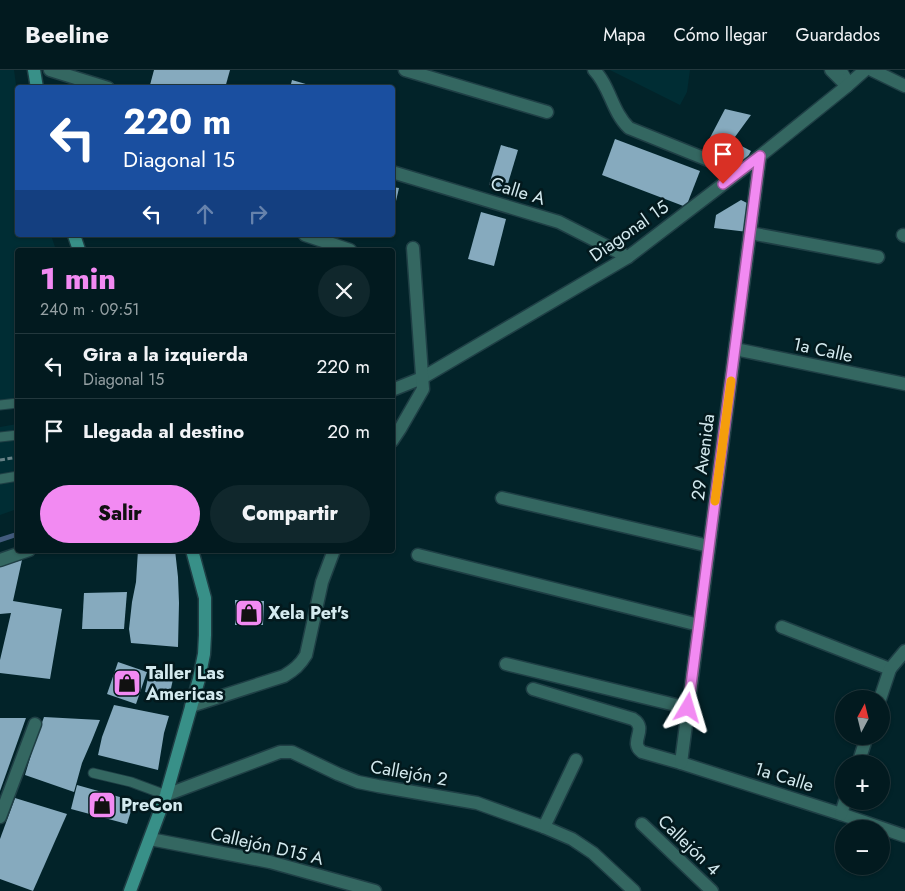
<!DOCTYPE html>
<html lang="es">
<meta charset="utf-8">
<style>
:root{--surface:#021a1f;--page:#10272c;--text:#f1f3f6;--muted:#96a1a4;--line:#23383d;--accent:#f28af2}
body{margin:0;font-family:Jost,sans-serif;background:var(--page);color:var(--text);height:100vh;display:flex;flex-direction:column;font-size:19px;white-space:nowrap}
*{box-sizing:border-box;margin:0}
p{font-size:16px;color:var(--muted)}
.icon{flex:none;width:28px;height:28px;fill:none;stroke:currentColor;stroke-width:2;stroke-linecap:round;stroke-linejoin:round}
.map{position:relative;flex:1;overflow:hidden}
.details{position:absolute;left:15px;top:178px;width:380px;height:305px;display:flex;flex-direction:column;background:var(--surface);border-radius:5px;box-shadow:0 1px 4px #0004,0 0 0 1px var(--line)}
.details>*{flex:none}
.top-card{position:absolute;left:15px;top:15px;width:380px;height:152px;border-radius:5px;box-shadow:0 1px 4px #0004,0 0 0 1px var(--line);background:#1a4fa0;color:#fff;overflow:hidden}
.needle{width:32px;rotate:7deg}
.controls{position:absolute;left:835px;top:620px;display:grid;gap:10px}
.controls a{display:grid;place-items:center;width:55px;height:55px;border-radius:50%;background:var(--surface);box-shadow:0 1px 4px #0004,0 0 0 1px var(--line);font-size:25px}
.pin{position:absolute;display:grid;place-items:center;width:42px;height:42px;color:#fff;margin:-51px -21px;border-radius:50% 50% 50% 0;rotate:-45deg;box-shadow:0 0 5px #0007}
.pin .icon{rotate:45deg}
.me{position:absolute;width:55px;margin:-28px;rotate:7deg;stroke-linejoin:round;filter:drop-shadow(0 0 4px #0008)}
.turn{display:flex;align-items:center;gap:18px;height:105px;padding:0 25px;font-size:22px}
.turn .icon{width:65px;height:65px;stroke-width:2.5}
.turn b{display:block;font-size:35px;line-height:42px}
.lanes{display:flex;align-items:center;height:48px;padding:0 25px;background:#0003;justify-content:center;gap:25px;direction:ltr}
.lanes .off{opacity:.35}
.round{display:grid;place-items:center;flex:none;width:52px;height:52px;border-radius:26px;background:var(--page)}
.summary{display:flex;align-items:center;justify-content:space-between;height:85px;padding:0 25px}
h1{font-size:30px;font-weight:800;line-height:38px;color:var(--accent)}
.primary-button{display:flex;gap:10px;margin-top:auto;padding:10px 25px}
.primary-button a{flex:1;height:58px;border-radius:30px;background:var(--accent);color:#111;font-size:20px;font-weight:800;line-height:58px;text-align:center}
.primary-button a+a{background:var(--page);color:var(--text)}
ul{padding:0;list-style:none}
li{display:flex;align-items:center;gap:15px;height:65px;padding:0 25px;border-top:1px solid var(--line)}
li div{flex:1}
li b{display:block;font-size:19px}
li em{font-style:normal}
header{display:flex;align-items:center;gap:30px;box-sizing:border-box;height:70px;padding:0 25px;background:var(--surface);border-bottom:1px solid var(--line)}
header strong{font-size:24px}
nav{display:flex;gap:28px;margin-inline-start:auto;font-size:18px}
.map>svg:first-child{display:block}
.built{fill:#002d34}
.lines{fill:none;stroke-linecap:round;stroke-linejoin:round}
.stream{stroke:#425b7d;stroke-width:5}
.building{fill:#86aabe}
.lane-casing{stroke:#1f3f45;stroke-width:11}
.street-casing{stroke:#1f3f45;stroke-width:15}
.secondary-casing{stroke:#1f3f45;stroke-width:15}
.path{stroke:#658186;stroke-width:3;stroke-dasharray:5 2.5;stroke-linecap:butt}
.lane{stroke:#346761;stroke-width:9}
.street{stroke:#346761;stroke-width:12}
.secondary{stroke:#389088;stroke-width:12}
.route-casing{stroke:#9d5a9d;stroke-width:12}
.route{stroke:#f28af2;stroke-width:9}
.slow{stroke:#f59e0b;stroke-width:9}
.labels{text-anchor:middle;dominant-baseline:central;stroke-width:5;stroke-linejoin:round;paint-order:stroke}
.street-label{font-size:18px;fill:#d4eaef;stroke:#03191d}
.poi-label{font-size:18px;font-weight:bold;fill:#d4eaef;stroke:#03191d;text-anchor:start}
</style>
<header>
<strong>Beeline</strong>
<nav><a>Mapa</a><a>Cómo llegar</a><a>Guardados</a></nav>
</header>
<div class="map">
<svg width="905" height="821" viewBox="0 0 905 821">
<rect width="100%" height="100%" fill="#022329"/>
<g class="built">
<path d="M0,0H14L18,30V165H51L56,180H18L17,332L0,333Z"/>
<path d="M610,0H690L687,22L680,35Z"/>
<path d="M17,354V439L0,445V357Z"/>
</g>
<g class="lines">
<path class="stream" d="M0,470L18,464"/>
</g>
<g class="building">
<path d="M154,0H230L225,18H159L150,15Z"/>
<path d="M292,10L316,17V18H290Z"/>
<path d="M725,39L751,45L732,71L751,81L742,98L702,83Z"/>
<path d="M615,69L700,101L686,137L602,105Z"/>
<path d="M501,75L518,80L506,120L489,115Z"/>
<path d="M392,117L399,118L393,144H392Z"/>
<path d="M741,130L751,135L748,162L714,158L716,145Z"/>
<path d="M481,142L506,149L494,196L468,189Z"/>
<path d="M138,480H175L178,507L179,533L178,577L131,573L129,559L132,532L136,512Z"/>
<path d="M22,490L13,531L62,539L50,609L0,603V590L11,543L0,544V496Z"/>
<path d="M127,522L124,559H82L84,523Z"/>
<path d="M235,530L264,531L263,555H235Z"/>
<path d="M118,592L147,602L136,634L107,624Z"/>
<path d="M149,603L173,609L169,628L145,622Z"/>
<path d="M114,635L169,646L164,663L158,700L98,685L102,667Z"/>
<path d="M44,647L100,650L92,670L82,693L74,722L25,705L33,678Z"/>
<path d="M0,648H26L0,721Z"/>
<path d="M77,715L134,731L127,754L71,739Z"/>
<path d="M15,728L67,744L33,821L0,809V769Z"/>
</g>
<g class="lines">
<defs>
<g id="lane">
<path d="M842,0L850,13"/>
<path d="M0,335L18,333"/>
<path d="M0,367L18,365"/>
<path d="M0,409L18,406"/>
<path d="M93,703L131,712L166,725"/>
</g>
<g id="street">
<path d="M50,0L108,18"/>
<path d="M405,0L547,42"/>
<path d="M594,0C610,16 612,42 629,58L738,102"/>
<path d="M831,0L847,16"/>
<path d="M872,0L905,16"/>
<path d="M392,102L559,152L628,187"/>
<path d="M750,163L878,187"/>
<path d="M305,165L350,180"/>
<path d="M903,165L905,166"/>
<path d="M735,279L905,314"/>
<path d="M392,320L422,308L628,187L760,86L847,16L865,0"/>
<path d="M392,371L400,359L423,319L413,178"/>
<path d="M502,428L709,476"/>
<path d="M418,485L699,555"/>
<path d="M0,490L29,480"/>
<path d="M782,557L890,599"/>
<path d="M506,594L688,638"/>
<path d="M533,619L633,649C649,659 628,672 642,682L681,693L841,744L905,766"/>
<path d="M880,629L890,599L905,581"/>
<path d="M191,636L284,606C294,600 300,595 306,585L322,512L334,480"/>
<path d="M681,693L760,86"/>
<path d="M858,694L867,666"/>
<path d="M166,725L280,682H292L338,704L358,712L378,716L477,733L544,757L572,769L593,783L634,821"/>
<path d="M841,744L845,731"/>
<path d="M0,747L35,654"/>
<path d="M642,754L712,821"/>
<path d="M544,757L576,690"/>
<path d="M150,769L270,792L375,821"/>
</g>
<g id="secondary">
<path d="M34,0L37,18"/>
<path d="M74,165L79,180"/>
<path d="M130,821L166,725L199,609L204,584L205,565V528L192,480"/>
</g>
</defs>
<use href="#lane" class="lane-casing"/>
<use href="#street" class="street-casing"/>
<use href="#secondary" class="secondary-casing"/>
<path class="path" d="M0,390L18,387"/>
<use href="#lane" class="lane"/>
<use href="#street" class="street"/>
<use href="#secondary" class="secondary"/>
</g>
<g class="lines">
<defs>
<path id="route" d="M688,638L760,86L723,114"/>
</defs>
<use href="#route" class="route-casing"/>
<use href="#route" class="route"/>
<path class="slow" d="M715,431L731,311"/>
</g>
<defs>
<symbol id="shop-square" viewBox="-11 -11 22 22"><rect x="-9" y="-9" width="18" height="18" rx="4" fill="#f28af2" stroke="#03191d"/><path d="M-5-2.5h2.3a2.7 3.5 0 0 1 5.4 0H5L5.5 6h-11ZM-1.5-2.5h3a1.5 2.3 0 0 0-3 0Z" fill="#111"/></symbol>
</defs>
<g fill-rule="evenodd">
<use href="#shop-square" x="233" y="527" width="32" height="32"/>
<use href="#shop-square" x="111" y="597" width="32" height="32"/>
<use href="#shop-square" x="86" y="719" width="32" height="32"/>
</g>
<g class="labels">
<g class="street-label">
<text transform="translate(518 121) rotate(17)">Calle A</text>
<text transform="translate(629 161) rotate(-35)">Diagonal 15</text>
<text transform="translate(823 280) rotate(12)">1a Calle</text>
<text transform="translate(703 387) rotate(-83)">29 Avenida</text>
<text transform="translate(409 703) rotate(10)">Callejón 2</text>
<text transform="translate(784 707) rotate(17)">1a Calle</text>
<text transform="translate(689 775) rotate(44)">Callejón 4</text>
<text transform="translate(267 776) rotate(13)">Callejón D15 A</text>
</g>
<g class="poi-label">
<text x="268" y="543">Xela Pet's</text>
<text x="146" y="603">Taller Las<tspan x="146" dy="21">Americas</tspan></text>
<text x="121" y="735">PreCon</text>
</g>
</g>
</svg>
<div class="controls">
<a><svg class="needle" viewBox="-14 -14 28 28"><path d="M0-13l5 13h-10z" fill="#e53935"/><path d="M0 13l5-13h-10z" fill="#96a1a4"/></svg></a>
<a>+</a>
<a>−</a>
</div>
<div class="pin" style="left:723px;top:114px;background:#d93025"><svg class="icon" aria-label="arrive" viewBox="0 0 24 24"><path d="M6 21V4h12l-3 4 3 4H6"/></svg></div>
<svg class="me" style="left:688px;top:638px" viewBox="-20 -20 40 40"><path d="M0-17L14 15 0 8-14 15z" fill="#f28af2" stroke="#fff" stroke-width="4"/></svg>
<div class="top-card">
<div class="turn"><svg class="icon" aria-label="left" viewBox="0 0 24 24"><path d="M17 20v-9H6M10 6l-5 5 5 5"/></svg><div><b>220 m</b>Diagonal 15</div></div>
<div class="lanes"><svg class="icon" aria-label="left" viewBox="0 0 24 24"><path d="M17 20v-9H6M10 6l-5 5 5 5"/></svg><svg class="icon off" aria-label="ahead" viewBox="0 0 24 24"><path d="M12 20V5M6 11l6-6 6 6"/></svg><svg class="icon off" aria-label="right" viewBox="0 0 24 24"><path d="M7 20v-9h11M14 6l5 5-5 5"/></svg></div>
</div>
<section class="details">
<div class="summary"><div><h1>1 min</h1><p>240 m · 09:51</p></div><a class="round"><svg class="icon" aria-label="close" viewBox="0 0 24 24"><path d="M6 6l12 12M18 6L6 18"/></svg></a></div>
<ul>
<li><svg class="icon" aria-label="left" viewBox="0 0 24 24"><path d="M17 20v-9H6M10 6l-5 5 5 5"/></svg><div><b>Gira a la izquierda</b><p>Diagonal 15</p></div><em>220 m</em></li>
<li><svg class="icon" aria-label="arrive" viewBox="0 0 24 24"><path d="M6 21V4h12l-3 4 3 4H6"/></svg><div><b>Llegada al destino</b></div><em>20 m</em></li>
</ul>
<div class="primary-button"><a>Salir</a><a>Compartir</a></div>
</section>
</div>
